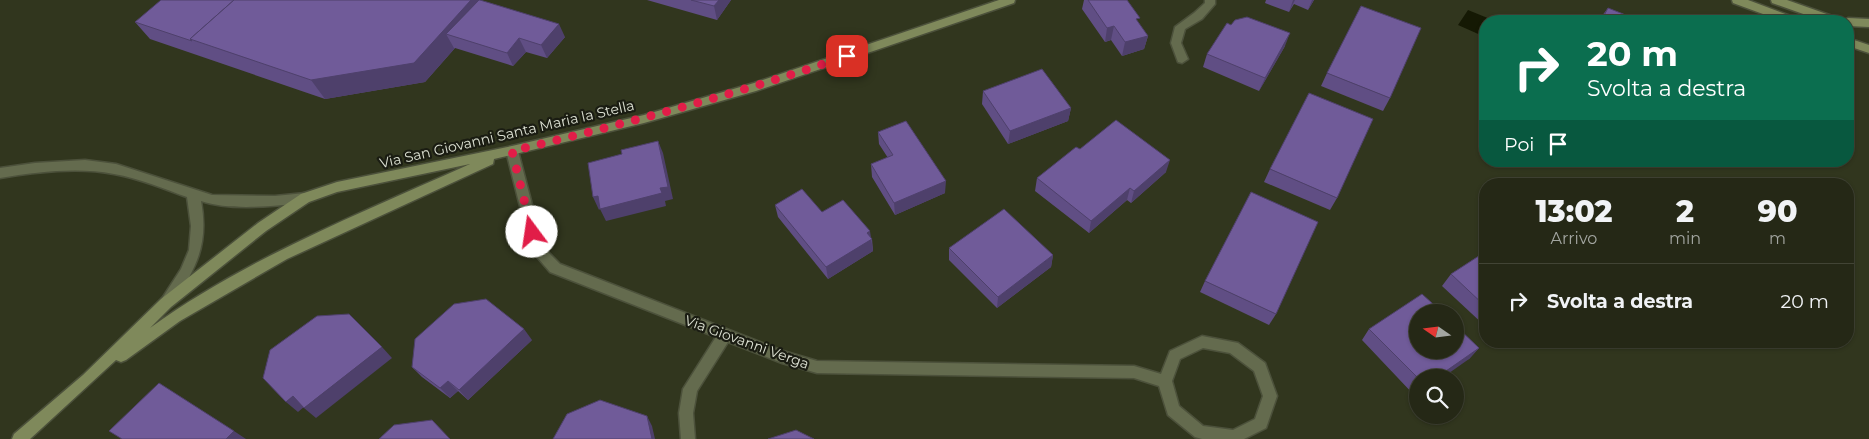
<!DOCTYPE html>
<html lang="it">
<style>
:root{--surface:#252816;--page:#2d301f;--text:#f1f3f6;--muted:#a3a6a1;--line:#424435}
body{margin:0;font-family:Montserrat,sans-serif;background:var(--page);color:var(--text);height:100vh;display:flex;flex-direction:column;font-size:19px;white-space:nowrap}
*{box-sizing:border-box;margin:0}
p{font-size:16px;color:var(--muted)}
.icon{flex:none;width:28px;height:28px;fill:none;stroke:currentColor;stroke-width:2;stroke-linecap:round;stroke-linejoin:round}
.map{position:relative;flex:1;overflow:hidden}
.side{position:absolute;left:1479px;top:178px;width:375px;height:170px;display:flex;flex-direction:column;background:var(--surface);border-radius:20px;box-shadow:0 1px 4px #0004,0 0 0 1px var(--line)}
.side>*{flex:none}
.banner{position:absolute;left:1479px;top:15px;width:375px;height:152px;border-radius:20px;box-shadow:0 1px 4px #0004,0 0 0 1px var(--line);background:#0b6e4f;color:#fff;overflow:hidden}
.needle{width:32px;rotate:284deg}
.tools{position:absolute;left:1409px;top:304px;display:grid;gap:10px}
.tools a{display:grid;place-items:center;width:55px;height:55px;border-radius:50%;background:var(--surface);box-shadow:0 1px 4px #0004,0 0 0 1px var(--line);font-size:25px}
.pin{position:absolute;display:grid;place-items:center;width:42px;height:42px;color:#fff;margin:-21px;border-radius:10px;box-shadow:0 2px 8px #0006}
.me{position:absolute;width:55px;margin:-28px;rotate:346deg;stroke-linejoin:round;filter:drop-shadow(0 0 4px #0008)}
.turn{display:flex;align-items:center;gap:18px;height:105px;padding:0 25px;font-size:22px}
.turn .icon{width:65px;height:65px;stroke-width:2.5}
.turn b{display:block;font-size:35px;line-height:42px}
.then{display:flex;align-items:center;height:48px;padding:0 25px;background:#0003;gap:10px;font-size:19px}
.eta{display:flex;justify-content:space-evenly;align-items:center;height:85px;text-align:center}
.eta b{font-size:30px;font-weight:800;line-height:35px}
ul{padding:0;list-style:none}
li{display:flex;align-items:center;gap:15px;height:75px;padding:0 25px;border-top:1px solid var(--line)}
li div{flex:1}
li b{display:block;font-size:19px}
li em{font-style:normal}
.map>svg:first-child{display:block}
.water{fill:#151904}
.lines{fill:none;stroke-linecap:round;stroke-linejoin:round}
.street-casing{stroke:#4c513b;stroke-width:3}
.secondary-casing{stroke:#4c513b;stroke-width:3}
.street{fill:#646b4e;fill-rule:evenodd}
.secondary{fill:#7f895b;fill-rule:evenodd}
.wall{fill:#604e84}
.shaded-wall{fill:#4e406b}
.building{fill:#705b99;stroke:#4e406b}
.route{stroke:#e11d48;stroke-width:9;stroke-dasharray:0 16.2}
.labels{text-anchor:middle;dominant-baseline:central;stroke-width:4.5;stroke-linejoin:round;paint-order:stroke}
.street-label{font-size:14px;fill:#dce0d2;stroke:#1a1c12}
</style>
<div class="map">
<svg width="1869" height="439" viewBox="0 0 1869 439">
<rect width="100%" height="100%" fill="#31361e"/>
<path class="water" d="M1468,10L1495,21H1485V37L1458,25Z"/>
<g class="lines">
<defs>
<g id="street">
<path d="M1205,0H1215V4L1202,19L1185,29L1181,43L1188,59L1182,63L1178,62L1171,43L1175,27L1194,13L1205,3Z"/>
<path d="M512,146L518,151L543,247L560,264L783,351L817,361L1134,366L1161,374L1170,351L1202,336L1238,343L1265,363L1277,396L1266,428L1244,439H1202L1195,437L1168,415L1159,386L1134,378L817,373L782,363L728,342L697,391L693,413L695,439H681L679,413L683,389L716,337L550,272L531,250L506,151ZM1203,348L1230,353L1254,371L1263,396L1255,419L1233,430L1203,426L1179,406L1172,381L1180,359Z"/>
<path d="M85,160L116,164L212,195L275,196L305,193L309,194L311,198L309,202L305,203C274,206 230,211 201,201C209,245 196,268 173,304L168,306L163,304L161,300L181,269L189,250L191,226L187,197C164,189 139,178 114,174C77,167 38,172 0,178V168L35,163Z"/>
</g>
<g id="secondary">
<path d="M999,0H1015L1014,3L756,91L644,123L494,159L493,164L287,259L180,321L126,360L121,362L116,360L30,439H12L14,434L83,375L161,299L258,223L301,194L337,182L512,146L644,115L754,83ZM470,164C361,213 247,258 150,328L171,307L266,231L309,202L337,192Z"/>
<path d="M1732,0H1748L1796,18L1797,21H1782L1733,3Z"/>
<path d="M1771,0H1787L1838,18L1839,21H1823L1772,3Z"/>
<path d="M1848,18L1869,19V27L1848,26V21H1843Z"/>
<path d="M1848,38L1869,45V53L1848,46Z"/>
</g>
</defs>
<use href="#street" class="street-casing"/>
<use href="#secondary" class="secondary-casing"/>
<use href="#street" class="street"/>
<use href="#secondary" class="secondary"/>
</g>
<g class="wall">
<path d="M647,0H731L717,20Z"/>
<path d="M1084,0H1127L1138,23L1148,36L1144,49L1122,56L1111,40L1105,42L1082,9Z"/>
<path d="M1266,0H1314L1308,10L1294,4L1289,12L1265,3Z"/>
<path d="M1608,8L1641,21H1598Z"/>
<path d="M135,22L565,37L547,58L526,52L513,66L455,48L425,82L325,99L150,39Z"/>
<path d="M1285,46L1259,91L1203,67L1207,54Z"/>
<path d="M1327,73L1390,98L1383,111L1321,86Z"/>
<path d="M983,91L1071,108L1068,121L1008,144L982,104Z"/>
<path d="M878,132L945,193L895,215L872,177L871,164L888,158L879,144Z"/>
<path d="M1080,149L1166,172L1131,203L1127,200L1089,233L1035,191L1037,178Z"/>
<path d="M1270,169L1337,198L1330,210L1264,182Z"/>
<path d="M775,205L871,238L872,239L873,251L828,279L778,217Z"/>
<path d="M949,248L1053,255L1051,267L997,308L949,260Z"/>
<path d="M1485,252V326L1442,286L1451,274Z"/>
<path d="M1205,281L1276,314L1269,325L1200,292Z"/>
<path d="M1369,329L1479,348L1469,359L1418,378V394L1415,396L1362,340Z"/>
<path d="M532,340L468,400L458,391L450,398L422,377L412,367Z"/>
</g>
<g class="shaded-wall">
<path d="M471,0H479L446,34L454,48H455L425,82L325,99L311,80Z"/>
<path d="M719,0H731L717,20L714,6Z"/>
<path d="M1293,0H1295L1289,12Z"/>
<path d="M1312,0H1314L1308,10Z"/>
<path d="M559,24L565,37L547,58L541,45Z"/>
<path d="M1114,26L1111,40L1105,42L1107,28Z"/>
<path d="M1290,33L1285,46L1259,91L1265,78Z"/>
<path d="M1148,36L1144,49L1122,56L1125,42Z"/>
<path d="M519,38L526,52L513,66L507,53Z"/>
<path d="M1071,108L1068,121L1008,144L1010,131Z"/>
<path d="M658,141L663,153L673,199L665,201L666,206L606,221L600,209L599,210L593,197L598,196L660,188Z"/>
<path d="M1170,160L1166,172L1131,203L1134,191Z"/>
<path d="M946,181L945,193L895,215L894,203Z"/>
<path d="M1130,188L1127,200L1089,233L1091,221Z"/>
<path d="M870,231L873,251L828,279L826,267Z"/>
<path d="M1053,255L1051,267L997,308L998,297Z"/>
<path d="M524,329L532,340L468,400L459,390Z"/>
<path d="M382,347L392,358L316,418L304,408Z"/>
<path d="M1479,348L1469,359L1442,378H1436Z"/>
<path d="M448,381L458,391L450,398L440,388Z"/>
<path d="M293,396L305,406L298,412L286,402Z"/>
<path d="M647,416L652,426L655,439H652Z"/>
<path d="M234,431L246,439H226Z"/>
</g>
<g class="building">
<path d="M161,0H234L190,39L192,41L135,22Z"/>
<path d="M234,0H471L414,63L311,80L190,39Z"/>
<path d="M479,0H480L559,24L541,45L519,38L507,53L446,34Z"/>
<path d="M691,0H719L714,6Z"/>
<path d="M1088,0H1127L1140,18L1136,19L1148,36L1125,42L1114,26L1107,28Z"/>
<path d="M1361,6L1421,28L1390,98L1327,73Z"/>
<path d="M1608,8L1641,21H1601Z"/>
<path d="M1247,17L1290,33L1265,78L1207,54L1227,23L1231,25L1235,20Z"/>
<path d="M1042,69L1071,108L1010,131L983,91Z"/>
<path d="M1309,93L1373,119L1337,198L1270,169Z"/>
<path d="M1116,120L1170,160L1134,191L1130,188L1091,221L1037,178L1076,147L1080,149Z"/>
<path d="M906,121L946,181L894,203L871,164L893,155L878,132Z"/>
<path d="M658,141L668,187L660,188L662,193L600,209L598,196L593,197L588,163L622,154L621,150Z"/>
<path d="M802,189L822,212L843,200L870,231L867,233L872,239L826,267L775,205Z"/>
<path d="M1251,192L1318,222L1276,314L1205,281Z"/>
<path d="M1004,209L1053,255L998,297L949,248Z"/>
<path d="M1485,252V306L1451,274Z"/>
<path d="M1422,294L1442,312H1418V350H1455V325L1479,348L1436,378H1418L1369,329Z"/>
<path d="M486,299L524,329L459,390L448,381L440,388L412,367L415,339L454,304Z"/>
<path d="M349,314L382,347L304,408L293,396L286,402L263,378L270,350L317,316Z"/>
<path d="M159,383L234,431L226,439H122L109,431Z"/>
<path d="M600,400L647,416L652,439H553L567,414Z"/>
<path d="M432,420L450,439H379L394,425Z"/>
<path d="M796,430L814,439H768Z"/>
</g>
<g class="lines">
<path class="route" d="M532,232L512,151C625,124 737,94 847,56"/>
</g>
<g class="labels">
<g class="street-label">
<text transform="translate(507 134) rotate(-13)">Via San Giovanni Santa Maria la Stella</text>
<text transform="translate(747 342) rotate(20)">Via Giovanni Verga</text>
</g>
</g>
</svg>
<div class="tools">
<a><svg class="needle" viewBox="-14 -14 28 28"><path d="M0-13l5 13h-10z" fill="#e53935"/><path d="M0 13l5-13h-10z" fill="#a3a6a1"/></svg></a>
<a><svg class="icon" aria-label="search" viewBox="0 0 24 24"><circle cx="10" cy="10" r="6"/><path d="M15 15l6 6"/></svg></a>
</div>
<div class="pin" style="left:847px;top:56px;background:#d93025"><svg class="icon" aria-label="arrive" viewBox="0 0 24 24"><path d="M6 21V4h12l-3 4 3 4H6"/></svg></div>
<svg class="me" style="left:532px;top:232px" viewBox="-20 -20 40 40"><circle r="19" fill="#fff"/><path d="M0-13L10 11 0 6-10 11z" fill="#e11d48"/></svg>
<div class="banner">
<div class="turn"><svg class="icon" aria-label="right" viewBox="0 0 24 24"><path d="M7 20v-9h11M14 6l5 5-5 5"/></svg><div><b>20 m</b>Svolta a destra</div></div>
<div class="then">Poi<svg class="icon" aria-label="arrive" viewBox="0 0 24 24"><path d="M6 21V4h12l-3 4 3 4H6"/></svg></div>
</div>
<section class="side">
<div class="eta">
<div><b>13:02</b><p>Arrivo</p></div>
<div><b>2</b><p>min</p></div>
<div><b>90</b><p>m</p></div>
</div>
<ul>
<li><svg class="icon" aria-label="right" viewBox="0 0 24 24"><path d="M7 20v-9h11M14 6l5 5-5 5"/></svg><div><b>Svolta a destra</b></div><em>20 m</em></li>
</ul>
</section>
</div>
